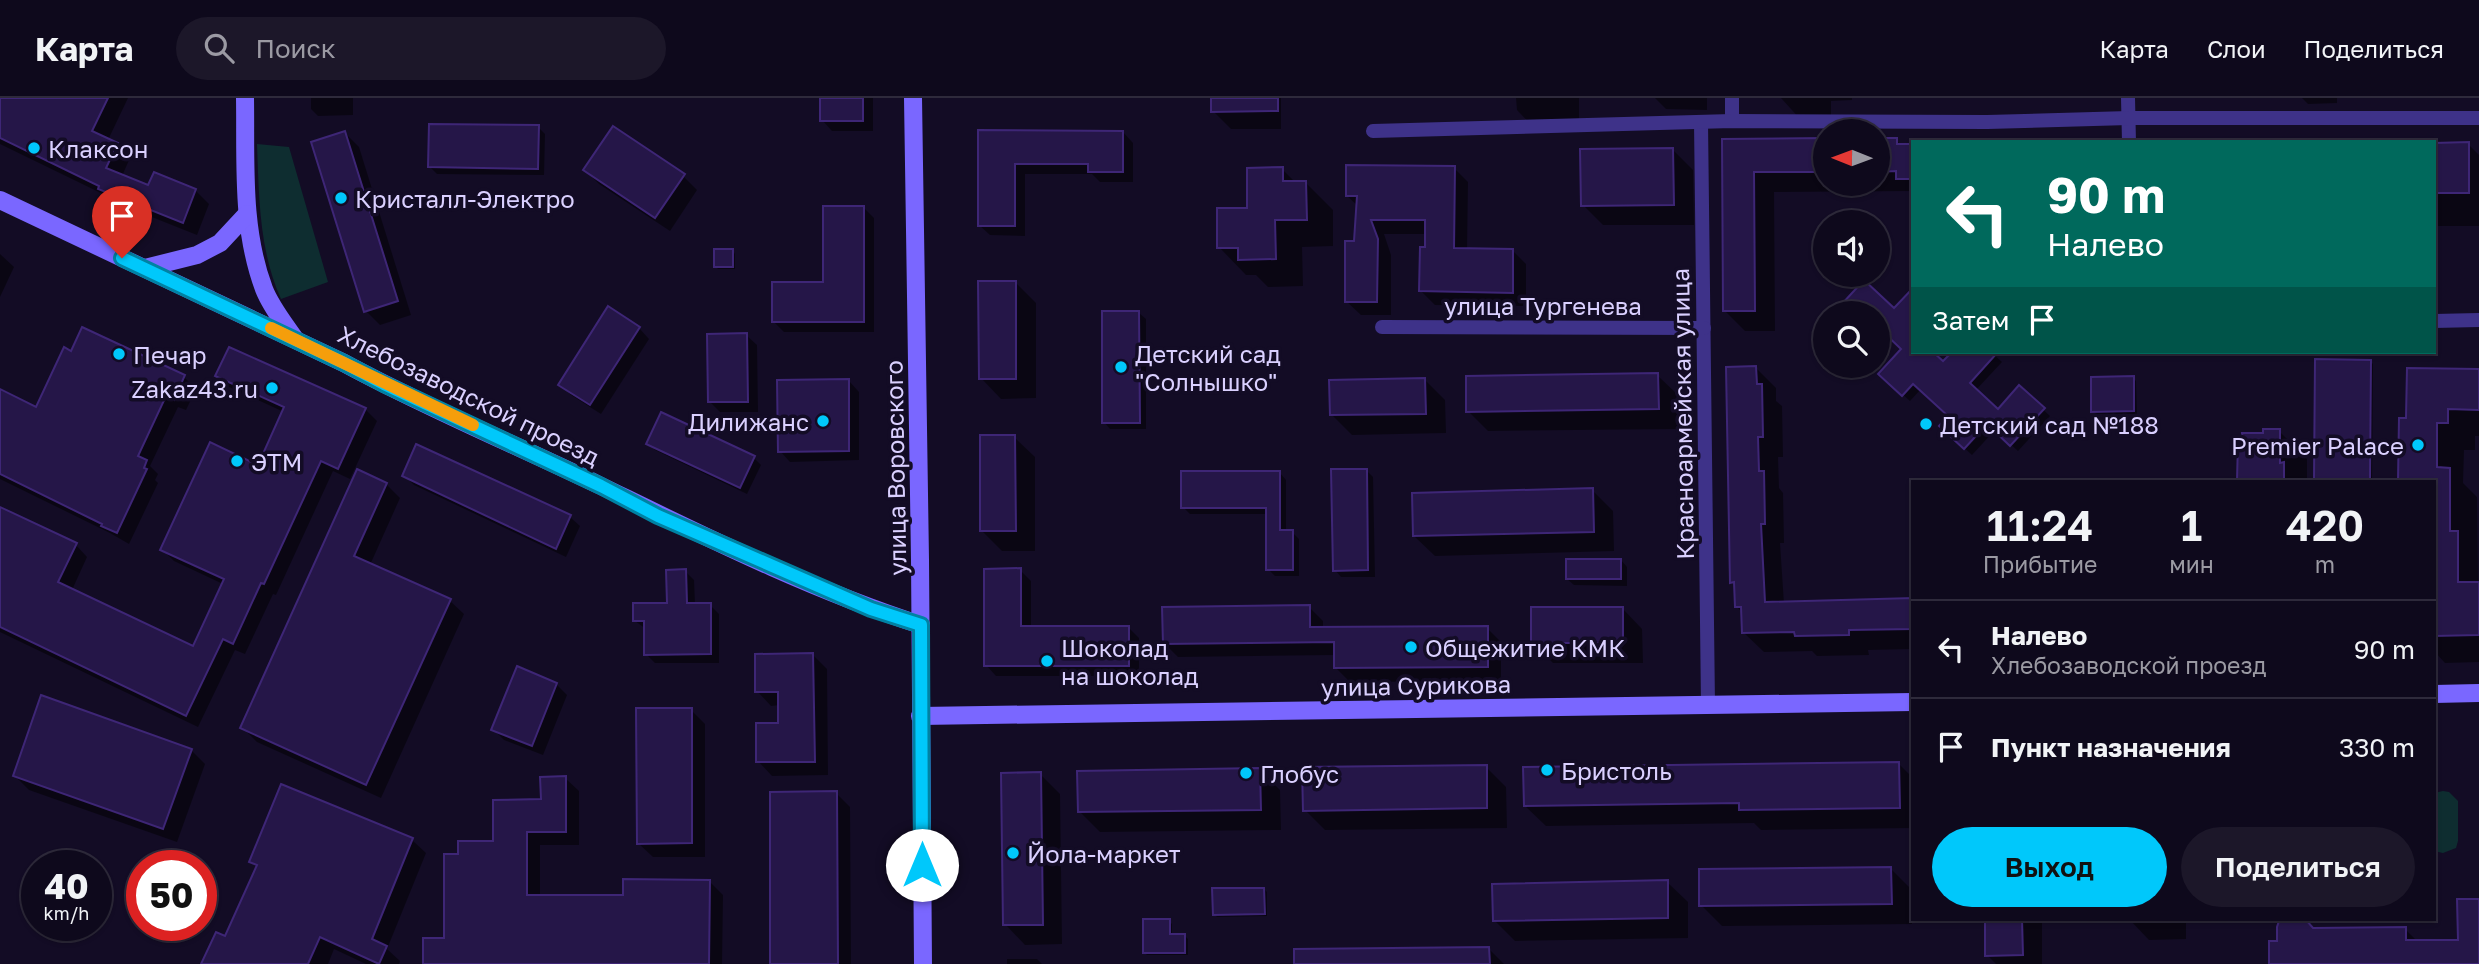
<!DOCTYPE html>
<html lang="ru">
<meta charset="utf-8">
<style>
:root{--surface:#0e091c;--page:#1c1729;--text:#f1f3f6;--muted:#9b9aa3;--line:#2e2a3b;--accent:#00c8fb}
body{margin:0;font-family:"Golos Text",sans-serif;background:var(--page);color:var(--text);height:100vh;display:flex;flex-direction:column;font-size:26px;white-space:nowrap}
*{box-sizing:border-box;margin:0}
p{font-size:23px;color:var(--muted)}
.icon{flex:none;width:38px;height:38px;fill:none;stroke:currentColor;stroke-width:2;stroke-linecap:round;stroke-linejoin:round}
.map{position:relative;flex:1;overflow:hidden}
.side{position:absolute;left:1911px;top:382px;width:525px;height:441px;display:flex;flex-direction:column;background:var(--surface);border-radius:0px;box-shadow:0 2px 5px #0004,0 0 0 2px var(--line)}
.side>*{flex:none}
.banner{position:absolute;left:1911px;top:42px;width:525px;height:214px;border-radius:0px;box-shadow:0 2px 5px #0004,0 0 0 2px var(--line);background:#00695c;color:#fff;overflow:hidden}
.needle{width:46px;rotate:271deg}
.controls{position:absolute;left:1813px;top:21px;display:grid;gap:14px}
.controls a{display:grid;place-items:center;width:77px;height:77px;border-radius:50%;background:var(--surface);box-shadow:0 2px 5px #0004,0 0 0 2px var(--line);font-size:35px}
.speed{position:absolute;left:21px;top:752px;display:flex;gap:14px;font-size:35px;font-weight:700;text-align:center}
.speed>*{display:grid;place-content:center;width:91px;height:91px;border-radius:50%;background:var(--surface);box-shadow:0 2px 5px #0004,0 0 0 2px var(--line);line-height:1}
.speed small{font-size:18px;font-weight:400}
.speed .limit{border:10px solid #d22;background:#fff;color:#111}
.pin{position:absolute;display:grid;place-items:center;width:60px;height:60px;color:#fff;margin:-72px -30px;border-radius:50% 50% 50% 0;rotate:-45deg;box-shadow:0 0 7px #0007}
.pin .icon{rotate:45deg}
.me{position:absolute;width:77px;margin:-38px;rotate:0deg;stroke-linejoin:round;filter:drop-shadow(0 0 5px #0008)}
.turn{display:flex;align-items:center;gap:24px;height:147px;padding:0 21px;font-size:32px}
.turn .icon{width:91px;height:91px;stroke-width:2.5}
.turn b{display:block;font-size:49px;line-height:60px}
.then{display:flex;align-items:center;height:66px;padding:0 21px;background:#0003;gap:14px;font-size:26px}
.eta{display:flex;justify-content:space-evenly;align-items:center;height:119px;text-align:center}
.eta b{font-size:42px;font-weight:600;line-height:49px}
.button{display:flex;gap:14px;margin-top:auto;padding:14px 21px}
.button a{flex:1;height:80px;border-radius:42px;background:var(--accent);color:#111;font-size:28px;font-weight:600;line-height:80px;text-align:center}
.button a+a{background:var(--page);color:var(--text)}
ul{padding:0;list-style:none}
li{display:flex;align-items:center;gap:21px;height:98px;padding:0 21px;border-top:2px solid var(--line)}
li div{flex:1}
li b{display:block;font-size:26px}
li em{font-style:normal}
header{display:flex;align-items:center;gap:42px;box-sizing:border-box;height:98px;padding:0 35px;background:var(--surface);border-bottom:2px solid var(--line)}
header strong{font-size:33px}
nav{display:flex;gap:38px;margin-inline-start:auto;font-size:24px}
.search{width:490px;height:63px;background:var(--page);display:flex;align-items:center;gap:18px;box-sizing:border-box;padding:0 24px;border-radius:38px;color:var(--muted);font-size:26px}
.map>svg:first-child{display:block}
.green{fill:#0e2d30}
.shadow{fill:#0007}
.building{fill:#251648;stroke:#3e2676;stroke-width:2}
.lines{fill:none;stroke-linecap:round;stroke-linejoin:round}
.street{stroke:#3e3289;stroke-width:14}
.secondary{stroke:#7a67ff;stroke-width:18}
.route-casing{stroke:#0082a3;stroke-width:18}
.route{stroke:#00c8fb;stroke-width:12}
.slow{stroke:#f59e0b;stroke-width:12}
.poi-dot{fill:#00c8fb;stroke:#130c25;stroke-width:2.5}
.labels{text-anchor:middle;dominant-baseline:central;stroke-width:7;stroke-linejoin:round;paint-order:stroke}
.poi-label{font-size:24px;fill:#dad0ff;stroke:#130c25;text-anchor:start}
.street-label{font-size:24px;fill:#dad0ff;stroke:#130c25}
</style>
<header>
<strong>Карта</strong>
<div class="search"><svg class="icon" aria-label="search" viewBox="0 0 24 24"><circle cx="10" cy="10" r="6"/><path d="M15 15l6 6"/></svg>Поиск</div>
<nav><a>Карта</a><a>Слои</a><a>Поделиться</a></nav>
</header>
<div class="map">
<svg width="2479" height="866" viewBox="0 0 2479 866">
<rect width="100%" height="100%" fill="#130c25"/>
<g class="green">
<path d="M257,46L289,49L328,184L281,201C259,152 259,99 257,46Z"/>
<path d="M2443,693L2449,694L2458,703V743L2456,750L2443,755L2434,753V695Z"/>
</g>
<g class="shadow">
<path d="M0,0H128L108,42L117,47L130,60L122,78L149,89L195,92L209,106L197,137L114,104L107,98L0,46Z"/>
<path d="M311,0H353V17L318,18L311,11Z"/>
<path d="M822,0H873V33H832L822,22Z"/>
<path d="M1213,0H1281V31H1231L1213,13Z"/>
<path d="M1516,0H1579V33H1537L1517,12Z"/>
<path d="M1655,0H1707V12L1666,11Z"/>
<path d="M1781,0H1852V2L1831,3V22H1801Z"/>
<path d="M2302,0H2337V5L2308,6Z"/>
<path d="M538,29L545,36L544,77L437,76L430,69Z"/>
<path d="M980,34H1123L1133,45V84H1100L1092,76H1025V138L990,137L979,127Z"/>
<path d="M345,35L359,49L411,217L380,227L366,213Z"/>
<path d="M1825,42V86H1878V42H1896L1902,48L1913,47V95L1910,93L1774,94L1775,233H1745L1724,212L1723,43Z"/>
<path d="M2434,46H2468L2479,57V128H2434Z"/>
<path d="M1673,52L1693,72L1694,127H1603L1583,107Z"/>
<path d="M1454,70L1468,84L1467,152H1512L1526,166V208L1435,207L1421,193L1427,136H1384L1391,157V217H1361L1346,203L1355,145L1358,108L1347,98Z"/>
<path d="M1282,71L1296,85H1306L1333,112V148L1302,149L1303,188L1268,189L1256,177H1246L1219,149Z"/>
<path d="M585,72L683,78L697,92L670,133L599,86Z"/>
<path d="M864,110L874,120V234H784L774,224L825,185Z"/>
<path d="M733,153L735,156V171H718L715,168Z"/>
<path d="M0,156L14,169L0,199Z"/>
<path d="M1015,184L1036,205V300L1001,301L981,280Z"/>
<path d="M1864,185L1913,254H1930L1943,266L1954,254H1991L2002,264L1975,293L1998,313L2019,289L2050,318L2018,353L1995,332L1972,357L1948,335L1950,319L1921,291L1910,303L1880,276L1903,251L1881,230L1878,234V215H1852L1844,207Z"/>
<path d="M1139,215L1146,221V331H1110L1104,324Z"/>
<path d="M639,230L649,241L601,316L571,297L560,286Z"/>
<path d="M746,237L757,247L758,314H720L710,304Z"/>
<path d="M71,255L184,279L196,291L186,312L178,309L150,368L158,376L155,382L158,385L129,446L110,435L0,381V301L37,311Z"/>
<path d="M2316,263H2370L2373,266L2372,383H2315Z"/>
<path d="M1756,270L1776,290V303L1782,308L1783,359H1778L1779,390L1783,395L1784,445H1780L1784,506L1913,502V551L1868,552L1869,557L1817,558L1812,553L1764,554L1743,534V515L1737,509L1736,488L1732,484Z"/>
<path d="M2479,272V338H2475V352H2464L2463,385L2477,399L2479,564L2445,565L2434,553V383H2400L2401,322H2408Z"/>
<path d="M218,277L365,311L377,323L350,381L333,373L276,497L273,496L245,556L235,552L198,629L0,534V411L76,447L87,459L72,492L194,551L223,486L174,463L162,451L259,369L284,314L229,289Z"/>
<path d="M1657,277L1678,297V331L1488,333L1468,313Z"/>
<path d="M2133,280L2136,283L2137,316H2096L2093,313Z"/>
<path d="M1425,282L1445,302L1446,335L1352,337L1332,317Z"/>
<path d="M849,283L859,294V362L790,364L780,353Z"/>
<path d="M2279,333L2307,361V383H2239V345Z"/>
<path d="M1014,339L1035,359V453H1002L982,433Z"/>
<path d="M648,345L754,360L761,367L747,396L655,352Z"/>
<path d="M417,348L570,419L580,428L566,459L414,387L404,377Z"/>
<path d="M1367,373L1373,379L1375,479H1341L1335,472Z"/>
<path d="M1280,375L1286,382V434H1292L1299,441V478H1275L1268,471V416H1190L1183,409Z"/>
<path d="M386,386L400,400L370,467L449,502L464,516L381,700L257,644L243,630Z"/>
<path d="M1592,392L1613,413L1614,453L1435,458L1414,438Z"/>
<path d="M1621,462L1627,469V488L1574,487L1567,481Z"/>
<path d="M1020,472L1031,483V529H1128L1139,540V578H996L986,567Z"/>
<path d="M685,473L694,482L695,506L710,507L719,516V565H655L646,556V531L635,523L668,507Z"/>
<path d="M1309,509L1323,523V531L1487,530L1501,544V583L1350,584L1336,570L1335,557L1178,559L1164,545Z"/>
<path d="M1622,510L1642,531L1643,565H1553L1533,545Z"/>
<path d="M813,557L827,571L828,677L772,678L758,663L780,626V607L771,608L757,593Z"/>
<path d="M556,586L567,597L543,657L504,642L493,631Z"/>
<path d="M691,612L705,626V759H653L638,745Z"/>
<path d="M191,652L205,666L177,744L29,692L15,678Z"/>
<path d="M1899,666L1913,680V730L1761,732L1754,725L1546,728L1525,708Z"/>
<path d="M1486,669L1506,689L1507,730L1325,732L1305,712Z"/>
<path d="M1260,672L1280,692L1281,732L1100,734L1080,714Z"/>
<path d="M1040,676L1060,696L1062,846L1025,847L1005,826Z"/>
<path d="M565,680L579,693V747H540V798H625L709,783L723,797L722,866L425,865L446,842L460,758L495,745L543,703Z"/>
<path d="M836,695L850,709L851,866H772L771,696Z"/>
<path d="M412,742L426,755L387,851L400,863L399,866H366L334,851L328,866H203L216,837L225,841L258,770L251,764Z"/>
<path d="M1891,771L1911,791L1912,826L1722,828L1701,807Z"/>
<path d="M1667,784L1688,804V840L1515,843L1495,823Z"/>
<path d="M1264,791L1267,794V818L1217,819L1214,816Z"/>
<path d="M2479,803V866H2270V844H2279L2313,831H2405L2418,844H2460Z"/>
<path d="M1987,821H2042V866H1996L1987,857Z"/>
<path d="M2129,821H2186V841L2149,842Z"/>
<path d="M1169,823L1172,826V838H1185L1188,841V857H1147L1144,854Z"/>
<path d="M1489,851L1504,866H1296V853Z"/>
<path d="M1007,861H1037L1042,866H1007Z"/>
</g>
<g class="building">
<path d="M0,0H108L92,33L118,45L106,70L148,87L154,74L196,91L183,125L98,91L99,88L0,40Z"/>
<rect x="820" y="0" width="43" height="23"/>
<path d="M1211,0H1278V13L1211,14Z"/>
<path d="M429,26L539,27L538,71L428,69Z"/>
<path d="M613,28L685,76L655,120L583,72Z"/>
<path d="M978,32L1123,33V74H1088V66H1015V128H978Z"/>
<path d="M345,33L398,203L364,214L311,44Z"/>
<path d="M1825,40V74H1754L1755,213H1723L1722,41Z"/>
<path d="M1878,40H1897V46H1913V81H1896V73L1878,74Z"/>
<path d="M2469,44V95H2434V45Z"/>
<path d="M1673,50L1674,107L1581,108L1580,51Z"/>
<path d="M1346,67L1455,68L1454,150L1513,151V195L1419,193L1420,149H1425V122H1371L1378,141L1377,204H1345V143H1354L1357,98H1346Z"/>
<path d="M1283,69V83H1306L1307,122H1275L1276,161L1238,162V150H1217V110H1247V70Z"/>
<path d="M823,108H864V224H772V184H823Z"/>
<rect x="714" y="151" width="19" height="18"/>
<path d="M1864,182L1894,210L1913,190V254H1933L1943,263L1952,254H1998L1970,285L1998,311L2019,287L2045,310L2010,348L1987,326L1964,351L1939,328L1948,318L1913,286L1902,298L1878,276L1901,251L1878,229V215H1850L1841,207Z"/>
<path d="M978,183H1016V281H979Z"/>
<path d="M608,208L640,229L590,307L558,287Z"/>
<path d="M1102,213H1139L1140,325H1102Z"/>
<path d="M82,229L185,277L174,302L166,298L138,358L147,362L144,370L147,371L117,435L101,428L102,426L0,376V291L36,309L64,249L71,253Z"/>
<path d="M747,235L748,304H708L707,236Z"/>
<path d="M229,249L366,310L338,371L321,363L264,486L261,485L233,546L223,541L186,618L0,529V409L77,445L58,484L193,548L224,481L160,452L210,344L258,367L284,309L215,278Z"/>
<path d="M2315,261L2371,262L2370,383H2314Z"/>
<path d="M1756,268L1757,286H1762L1763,339H1758L1759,373H1764L1765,426H1761L1765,504L1913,500V531L1849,532V537L1795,538L1794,534L1742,535L1741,509H1735L1734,484L1730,485L1726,269Z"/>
<path d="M2407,270L2479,271V312L2448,311V325H2437V369L2450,370V433H2458V484H2479V537L2434,538V383H2398L2399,320H2406Z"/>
<path d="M1658,275L1659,311L1466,314V278Z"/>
<path d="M2134,278V313L2091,314V279Z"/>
<path d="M1425,280L1426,316L1330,317L1329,282Z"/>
<path d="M849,281V353L778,354L777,282Z"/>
<path d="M661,314L755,358L740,390L646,346Z"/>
<path d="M2263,331H2280V365L2284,364V383H2237L2238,343H2243L2242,335H2263Z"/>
<path d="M980,337H1015L1016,433H980Z"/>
<path d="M416,346L571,417L556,451L402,378Z"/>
<path d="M357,371L387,385L354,458L451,501L366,687L240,630Z"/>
<path d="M1331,371H1367L1368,472L1333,473Z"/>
<path d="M1181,373H1280V432H1293V472H1266V410H1181Z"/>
<path d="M1593,390L1594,434L1413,438L1412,395Z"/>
<rect x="1566" y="461" width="55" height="20"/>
<path d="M1021,470V528H1129V568H984V471Z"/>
<path d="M686,471L687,505H711V556L644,557V523H633V505H667L666,472Z"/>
<path d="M1310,507V529L1488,528V569L1334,570V544L1163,546L1162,509Z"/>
<rect x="1531" y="509" width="92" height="36"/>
<path d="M813,555L815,664H756V625H778V594H755V556Z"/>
<path d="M517,568L557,585L532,648L491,632Z"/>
<path d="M41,597L192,651L163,731L13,678Z"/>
<path d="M636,610H692V745L637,746Z"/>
<path d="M1899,664L1900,710L1739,712V705L1524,708L1523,669Z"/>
<path d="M1487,667V710L1303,713L1302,669Z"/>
<path d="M1260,670L1261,712L1078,714L1077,673Z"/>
<path d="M1041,674L1043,827H1003L1001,675Z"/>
<path d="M566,678V734H527V797H623V781L710,782L709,866H423V840H444V756H458V743H493V702L541,701L540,679Z"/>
<path d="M281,686L413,740L372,841L387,848L379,866L320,839L308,866H201L216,834L225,838L257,767L249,764Z"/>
<path d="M837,693L838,866H770V694Z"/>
<path d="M1891,769L1892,806L1699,808V771Z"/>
<path d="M1668,782V820L1493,823L1492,786Z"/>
<path d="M1212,790H1264L1265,816L1213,817Z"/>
<path d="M2457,801H2479V866H2269V843H2277V829L2279,823H2307L2313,830L2406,829V842H2458Z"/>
<path d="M1143,821H1170V836H1185V855H1143Z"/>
<path d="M1985,821H2022L2023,857L1985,858Z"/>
<path d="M1489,849L1490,866H1294V851Z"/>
</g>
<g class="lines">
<g class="street">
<path d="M1732,0V23"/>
<path d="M2128,0L2129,44"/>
<path d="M1701,24L1708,607"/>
<path d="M1373,33L1732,23L1987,24L2129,20H2479"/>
<path d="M2434,223L2479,222"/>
<path d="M1382,229L1704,230"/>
</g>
<g class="secondary">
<path d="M245,0C246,64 241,130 264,191C271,209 284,225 295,241"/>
<path d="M913,0L920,462L923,866"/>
<path d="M0,102L344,265C427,310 514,346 599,387C704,438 809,491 921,527"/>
<path d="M145,170L197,157L220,145L247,116"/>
<path d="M2434,596L2479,595"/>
<path d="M920,618L1913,604"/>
</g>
</g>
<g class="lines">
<defs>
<path id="route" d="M122,160L344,265L384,286L601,388L658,418L871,511L921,527L922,767"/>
</defs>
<use href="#route" class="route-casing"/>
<use href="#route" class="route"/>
<path class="slow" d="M271,230L473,327"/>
</g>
<g class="poi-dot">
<circle cx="34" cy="50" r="7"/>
<circle cx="341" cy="100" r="7"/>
<circle cx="119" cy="256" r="7"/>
<circle cx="1121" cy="269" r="7"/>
<circle cx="272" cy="290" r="7"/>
<circle cx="823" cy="323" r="7"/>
<circle cx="1926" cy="326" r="7"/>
<circle cx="2418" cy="347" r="7"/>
<circle cx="237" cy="363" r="7"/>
<circle cx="1411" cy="549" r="7"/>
<circle cx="1047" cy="563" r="7"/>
<circle cx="1547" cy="672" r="7"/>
<circle cx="1246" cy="675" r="7"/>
<circle cx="1013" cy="755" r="7"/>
</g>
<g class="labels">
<g class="poi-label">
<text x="48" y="50">Клаксон</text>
<text x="355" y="100">Кристалл-Электро</text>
<text x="1135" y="255">Детский сад<tspan x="1135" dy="28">"Солнышко"</tspan></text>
<text x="133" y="256">Печар</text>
<text x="258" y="290" text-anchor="end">Zakaz43.ru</text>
<text x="809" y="323" text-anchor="end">Дилижанс</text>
<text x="1940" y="326">Детский сад №188</text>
<text x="2404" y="347" text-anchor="end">Premier Palace</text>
<text x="251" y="363">ЭТМ</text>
<text x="1061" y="549">Шоколад<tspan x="1061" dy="28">на шоколад</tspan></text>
<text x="1425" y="549">Общежитие КМК</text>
<text x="1561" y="672">Бристоль</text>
<text x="1260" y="675">Глобус</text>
<text x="1027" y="755">Йола-маркет</text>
</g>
<g class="street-label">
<text x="1543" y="207">улица Тургенева</text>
<text transform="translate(469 297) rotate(26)">Хлебозаводской проезд</text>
<text transform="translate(1682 316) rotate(-91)">Красноармейская улица</text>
<text transform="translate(895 370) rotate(-91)">улица Воровского</text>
<text transform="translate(1416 587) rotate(-1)">улица Сурикова</text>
</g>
</g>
</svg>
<div class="controls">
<a><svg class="needle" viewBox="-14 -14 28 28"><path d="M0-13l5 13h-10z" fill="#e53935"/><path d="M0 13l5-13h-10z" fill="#9b9aa3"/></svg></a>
<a><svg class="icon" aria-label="sound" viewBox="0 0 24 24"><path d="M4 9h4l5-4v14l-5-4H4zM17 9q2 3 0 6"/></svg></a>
<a><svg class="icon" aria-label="search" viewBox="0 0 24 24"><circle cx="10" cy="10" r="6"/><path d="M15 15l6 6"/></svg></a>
</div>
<div class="speed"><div>40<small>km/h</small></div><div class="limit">50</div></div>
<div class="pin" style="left:122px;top:160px;background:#d93025"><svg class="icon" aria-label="arrive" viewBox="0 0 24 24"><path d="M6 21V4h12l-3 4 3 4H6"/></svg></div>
<svg class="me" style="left:922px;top:767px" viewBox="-20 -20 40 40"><circle r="19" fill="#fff"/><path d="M0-13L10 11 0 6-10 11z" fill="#00c8fb"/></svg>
<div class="banner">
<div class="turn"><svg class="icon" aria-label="left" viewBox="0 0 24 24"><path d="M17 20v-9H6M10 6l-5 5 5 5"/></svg><div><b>90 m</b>Налево</div></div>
<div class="then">Затем<svg class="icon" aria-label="arrive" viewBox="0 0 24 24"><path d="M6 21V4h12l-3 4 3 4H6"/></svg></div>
</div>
<section class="side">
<div class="eta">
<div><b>11:24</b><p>Прибытие</p></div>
<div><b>1</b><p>мин</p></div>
<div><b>420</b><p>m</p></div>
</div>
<ul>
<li><svg class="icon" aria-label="left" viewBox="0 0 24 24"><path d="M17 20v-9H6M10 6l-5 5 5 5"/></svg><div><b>Налево</b><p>Хлебозаводской проезд</p></div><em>90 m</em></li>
<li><svg class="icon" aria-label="arrive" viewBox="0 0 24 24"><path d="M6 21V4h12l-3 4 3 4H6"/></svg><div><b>Пункт назначения</b></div><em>330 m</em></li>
</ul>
<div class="button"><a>Выход</a><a>Поделиться</a></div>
</section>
</div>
